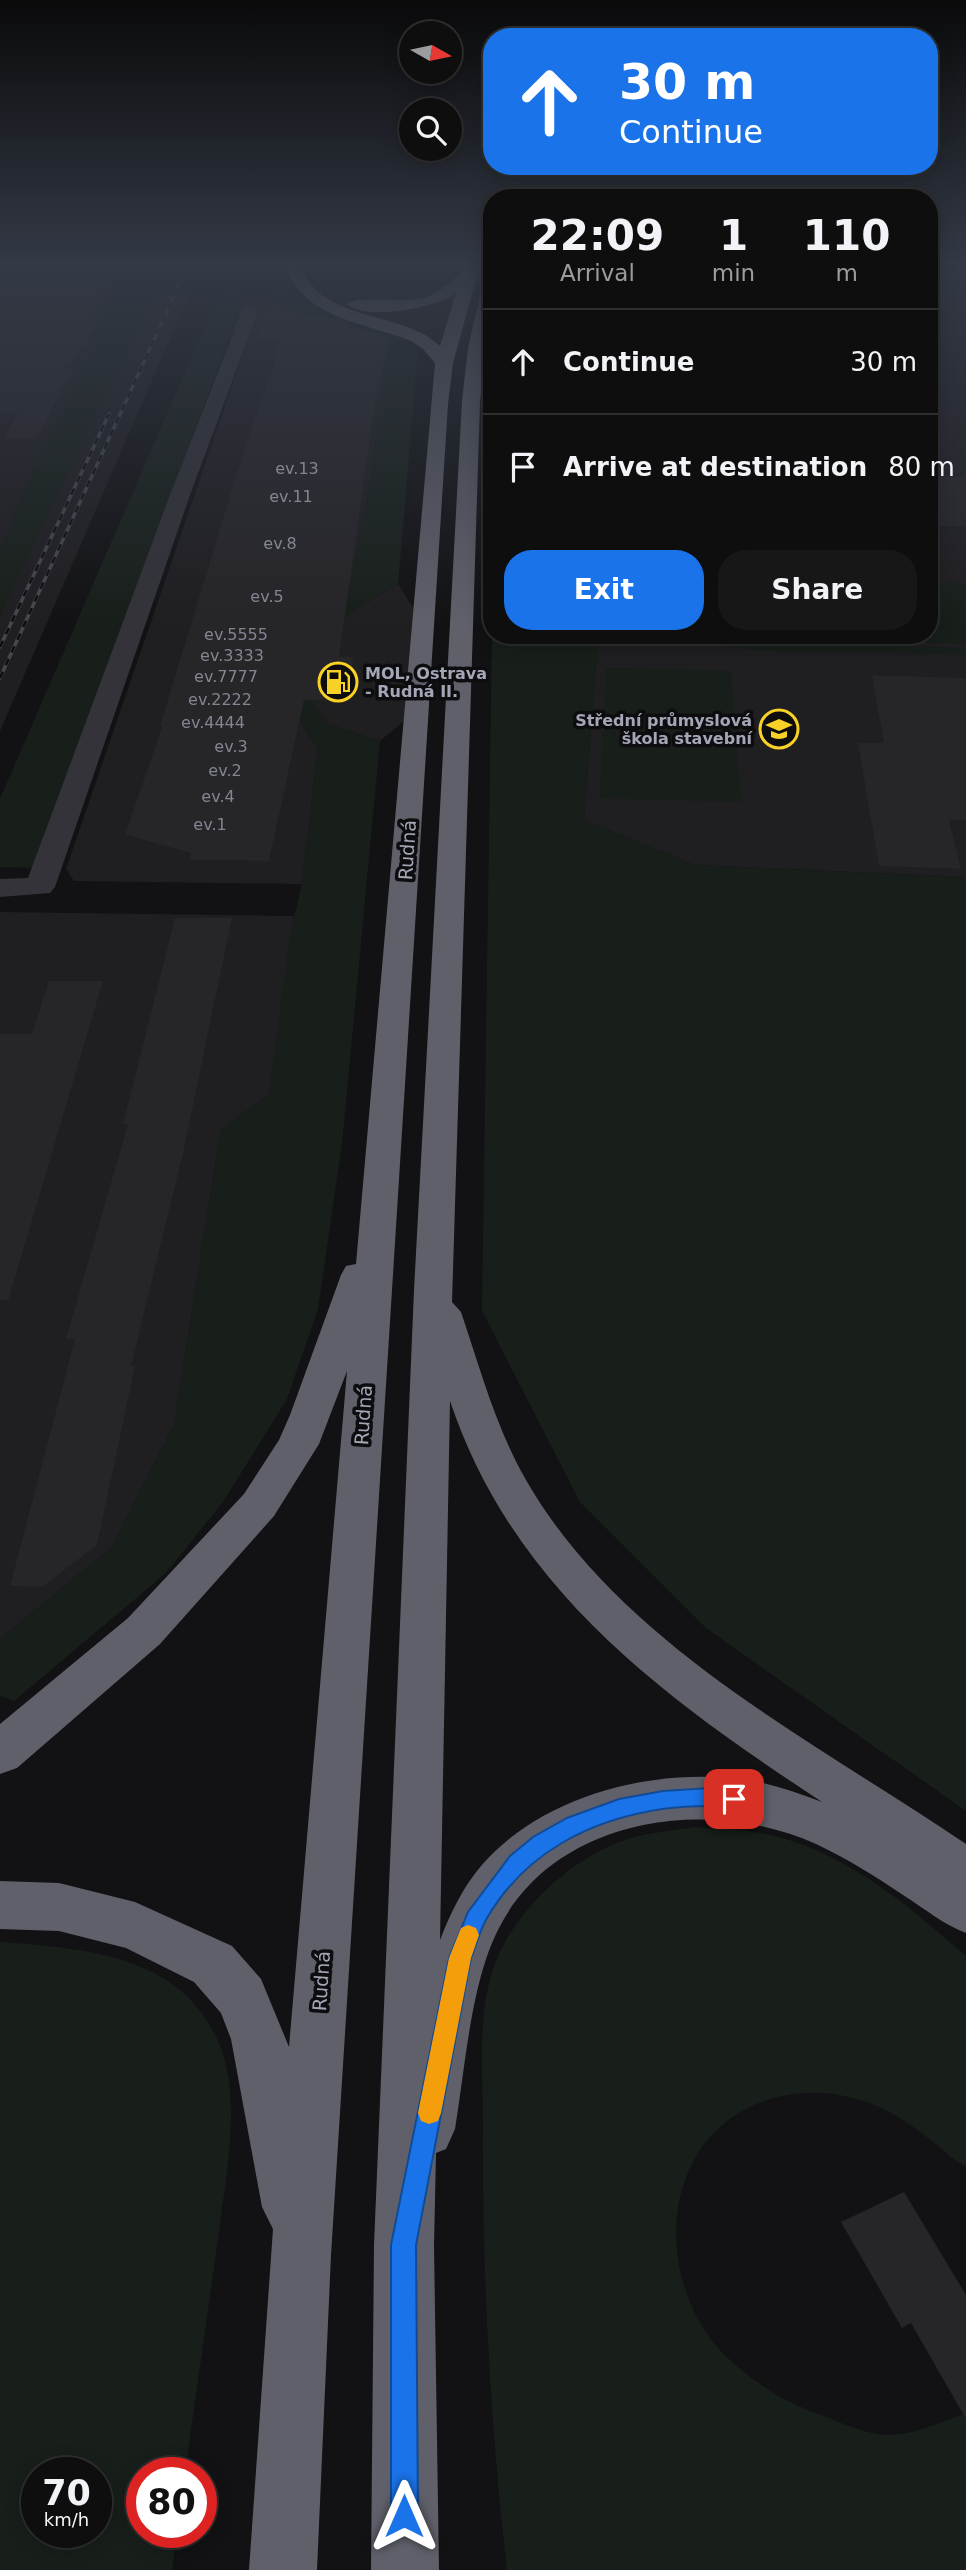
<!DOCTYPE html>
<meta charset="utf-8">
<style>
:root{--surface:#0e0e0f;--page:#171718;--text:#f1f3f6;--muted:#9b9c9e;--line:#2e2e2f;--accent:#1a73e8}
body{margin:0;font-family:"DejaVu Sans",sans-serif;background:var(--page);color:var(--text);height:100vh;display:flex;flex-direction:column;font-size:26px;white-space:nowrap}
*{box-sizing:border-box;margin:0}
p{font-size:23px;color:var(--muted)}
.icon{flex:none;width:38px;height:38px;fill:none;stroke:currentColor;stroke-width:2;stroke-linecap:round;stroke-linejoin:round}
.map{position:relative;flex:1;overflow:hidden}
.panel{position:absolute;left:483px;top:189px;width:455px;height:455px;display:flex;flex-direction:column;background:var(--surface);border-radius:28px;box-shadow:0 4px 18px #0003,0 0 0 2px var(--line)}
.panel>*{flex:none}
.guide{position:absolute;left:483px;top:28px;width:455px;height:147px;border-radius:28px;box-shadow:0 4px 18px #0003,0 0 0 2px var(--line);background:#1a73e8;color:#fff;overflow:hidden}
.needle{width:46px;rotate:99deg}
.tools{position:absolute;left:399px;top:21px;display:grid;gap:14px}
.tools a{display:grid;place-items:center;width:63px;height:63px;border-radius:50%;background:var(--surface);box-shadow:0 4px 18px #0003,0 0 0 2px var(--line);font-size:35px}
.speed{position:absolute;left:21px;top:2457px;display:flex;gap:14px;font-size:35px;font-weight:700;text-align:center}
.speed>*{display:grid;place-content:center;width:91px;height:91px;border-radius:50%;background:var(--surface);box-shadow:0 4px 18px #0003,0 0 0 2px var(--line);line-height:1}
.speed small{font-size:18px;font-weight:400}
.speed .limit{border:10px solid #d22;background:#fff;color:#111}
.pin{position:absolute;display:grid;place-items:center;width:60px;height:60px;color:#fff;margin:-30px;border-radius:14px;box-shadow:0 4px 10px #0006}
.me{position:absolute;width:77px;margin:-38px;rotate:0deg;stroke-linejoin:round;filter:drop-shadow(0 0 5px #0008)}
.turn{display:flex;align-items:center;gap:24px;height:147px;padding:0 21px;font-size:32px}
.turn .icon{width:91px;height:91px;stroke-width:2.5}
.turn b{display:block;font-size:49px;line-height:60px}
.eta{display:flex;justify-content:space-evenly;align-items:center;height:119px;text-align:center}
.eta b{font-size:42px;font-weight:700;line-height:49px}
.cta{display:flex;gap:14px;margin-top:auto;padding:14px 21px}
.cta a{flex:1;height:80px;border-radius:28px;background:var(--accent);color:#fff;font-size:28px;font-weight:700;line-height:80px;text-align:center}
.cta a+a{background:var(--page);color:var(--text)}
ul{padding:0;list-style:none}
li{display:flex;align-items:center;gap:21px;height:105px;padding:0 21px;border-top:2px solid var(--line)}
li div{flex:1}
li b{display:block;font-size:26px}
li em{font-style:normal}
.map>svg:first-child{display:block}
.built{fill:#1f1e21}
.green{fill:#181f1a;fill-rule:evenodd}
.building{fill:#262528}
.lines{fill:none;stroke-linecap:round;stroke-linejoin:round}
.minor{fill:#333339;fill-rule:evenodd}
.highway{fill:#5f606a;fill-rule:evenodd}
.rail-casing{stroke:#46474e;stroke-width:3.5}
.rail{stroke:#0d0d0f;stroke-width:2.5;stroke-dasharray:7;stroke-linecap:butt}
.route{fill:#1a73e8;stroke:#114b97;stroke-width:2}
.slow{fill:#f59e0b}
.labels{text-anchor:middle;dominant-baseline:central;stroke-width:7;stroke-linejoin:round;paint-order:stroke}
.number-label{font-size:16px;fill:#838591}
.far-poi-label{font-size:16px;font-weight:bold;fill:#a3a6b5;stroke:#0d0d0f;text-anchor:start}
.street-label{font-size:19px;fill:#a3a6b5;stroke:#0d0d0f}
</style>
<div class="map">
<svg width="966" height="2570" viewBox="0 0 966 2570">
<rect width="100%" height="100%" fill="#121214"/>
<g class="built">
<path d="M0,265H128L97,323L89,344L95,345L13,514L12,525L0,548Z"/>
<path d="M166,265H202L0,731V607Z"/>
<path d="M929,265L966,272V877L695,865L584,820L598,638H660V635H929Z"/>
<path d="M245,298H271L305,314L364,334L388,346L371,478L347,603L294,635L282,694L318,749L302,884L74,881L66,869L251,331H232Z"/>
<path d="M398,584L414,609L405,720L380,741L328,724L307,695L308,657L354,610Z"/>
<path d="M0,912L294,916L269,1095L221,1129L174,1425L112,1547L0,1639Z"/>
</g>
<g class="green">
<path d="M128,265H167L0,616V548L12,525L13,514L94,345H88L97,323Z"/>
<path d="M202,265H255L35,868L0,867V799L224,282L198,274Z"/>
<path d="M263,265H279L285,288C304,299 323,309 344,317C374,329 394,328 418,351L398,584L354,610L308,657L307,695L328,724L380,741L342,1144L318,1309L287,1399L223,1502L166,1573L14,1701L0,1696V1639L112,1547L174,1425L221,1129L269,1095L290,935L302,884L318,749L282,695L294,635L347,602L371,478L388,346C379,343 372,337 364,334C329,319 286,316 262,286Z"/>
<path d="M307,265H452L439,292L413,301L374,302L338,297L318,285Z"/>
<path d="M929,582L966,583V644L771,638L770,635H929Z"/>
<path d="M492,635H660L661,638H598L584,820L695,865L966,877V1811L706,1628L580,1502L482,1311Z"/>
<path d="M698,635H724L755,641L966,648V655L757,650L730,647Z"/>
<path d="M606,668L731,671L741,802L600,798Z"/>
<path d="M694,1827C712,1829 730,1828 748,1831C835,1842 903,1901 966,1956V2166C953,2161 943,2149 932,2141C908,2122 883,2105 853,2098C819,2089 782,2091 750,2107C658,2151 657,2280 719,2349C745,2377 780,2400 816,2413C838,2421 867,2436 892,2435C917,2433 940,2423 963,2414L966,2419V2570H507C490,2420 482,2272 483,2121C483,2064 475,1996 504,1944C530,1897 579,1854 631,1838C651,1832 674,1831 694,1827Z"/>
<path d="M0,1942C61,1947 132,1950 181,1991C201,2008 217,2033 224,2057C239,2113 226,2175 219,2231C208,2312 196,2392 185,2473H142V2532H177L172,2570H0ZM37,2473H96V2532H37Z"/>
</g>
<g class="building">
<path d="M0,265H118L85,326H96L68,368H73L37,438H4L18,413H0Z"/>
<path d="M267,310H293L292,318H335L348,323L347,327L390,336L375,401L339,657H353L349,699L304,700L269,861L190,860L191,853L126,835L127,829L162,727L160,726L245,447L275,361H273L279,340H255Z"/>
<path d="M929,476L966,477V526H929Z"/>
<path d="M872,675L966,678V820H949L961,869L879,866L858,743H884Z"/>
<path d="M175,918H232L183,1153L131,1366H135L97,1545L42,1587L10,1586L75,1339H66L128,1124H123Z"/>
<path d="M49,981H103L8,1301L0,1300V1034H32Z"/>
<path d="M904,2192L966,2295V2419L911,2323L902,2328L841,2222Z"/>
</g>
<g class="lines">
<path class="minor" d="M250,306L258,311L190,495L55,887L50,893L0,897V879L28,878L170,495L242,311Z"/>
<g class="highway">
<path d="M286,265H301C320,324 402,309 440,346L456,293C437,308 364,321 347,304C356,295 405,303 423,298C434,296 442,289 451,281C457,276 462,272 465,265H480L453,363L448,404L331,2255L317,2570H249L273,2229L262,2207L231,2039L221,2013L194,1982L126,1948L59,1931L0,1929V1881L59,1883L135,1902L232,1946L261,1979L289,2047L347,1371L319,1444L274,1516L160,1644L17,1768L0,1774V1724L128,1618L244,1494L279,1440L290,1415L341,1275L346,1266L356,1264L435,363L423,349L411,341C367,323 300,318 286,265Z"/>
<path d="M491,278L492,318L480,401L452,1302L461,1312C480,1368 496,1428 526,1480C620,1644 814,1741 966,1844V1933C942,1924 924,1908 903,1895C875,1876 846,1858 816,1844C710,1796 556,1816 499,1928C471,1981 465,2069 455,2129L446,2149L436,2153L434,2245L439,2570H371L374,2245L414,1290L462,401L468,348L483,283ZM450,1401C513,1589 663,1697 822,1802C795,1792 768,1782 740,1779C651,1768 541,1796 481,1866C463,1887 450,1914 440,1940Z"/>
</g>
<defs>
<g id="rail">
<path d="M0,647L109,414"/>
<path d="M0,678L188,265"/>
</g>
</defs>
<use href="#rail" class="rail-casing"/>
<use href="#rail" class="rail"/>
</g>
<linearGradient id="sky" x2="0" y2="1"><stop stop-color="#0a0a0b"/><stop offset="0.42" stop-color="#333945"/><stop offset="1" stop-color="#333945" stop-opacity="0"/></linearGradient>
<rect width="966" height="625" fill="url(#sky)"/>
<path class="route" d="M710,1788L741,1792L744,1799L741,1805C730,1809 721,1806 709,1806C694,1806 677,1807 662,1809C589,1820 525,1853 487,1918C480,1930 476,1945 471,1958L416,2245L418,2516L414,2526L404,2530L395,2526L391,2516V2245L449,1958L468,1912L510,1856L533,1837L567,1818L619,1799L663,1791Z"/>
<path class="slow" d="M468,1925L476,1928L479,1935L471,1958L441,2113L438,2121L429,2124L421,2121L418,2113L449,1958L461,1928Z"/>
<defs>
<symbol id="fuel-ring" viewBox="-11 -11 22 22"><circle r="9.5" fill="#0d0d0f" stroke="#f8d126" stroke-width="1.5"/><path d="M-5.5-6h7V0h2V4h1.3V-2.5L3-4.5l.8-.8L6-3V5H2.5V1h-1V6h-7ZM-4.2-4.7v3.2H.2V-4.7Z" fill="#f8d126"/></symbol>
<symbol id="school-ring" viewBox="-11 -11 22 22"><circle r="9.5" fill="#0d0d0f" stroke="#f8d126" stroke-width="1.5"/><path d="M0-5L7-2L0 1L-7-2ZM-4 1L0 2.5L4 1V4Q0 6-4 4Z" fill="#f8d126"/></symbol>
</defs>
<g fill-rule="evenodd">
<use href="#fuel-ring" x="316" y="660" width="44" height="44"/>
<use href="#school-ring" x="757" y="707" width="44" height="44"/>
</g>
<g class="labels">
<g class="number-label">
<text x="297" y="468">ev.13</text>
<text x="291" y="496">ev.11</text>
<text x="280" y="543">ev.8</text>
<text x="267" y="596">ev.5</text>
<text x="236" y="634">ev.5555</text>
<text x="232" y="655">ev.3333</text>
<text x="226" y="676">ev.7777</text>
<text x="220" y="699">ev.2222</text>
<text x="213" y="722">ev.4444</text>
<text x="231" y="746">ev.3</text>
<text x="225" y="770">ev.2</text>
<text x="218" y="796">ev.4</text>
<text x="210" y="824">ev.1</text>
</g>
<g class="far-poi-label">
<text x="365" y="673">MOL, Ostrava<tspan x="365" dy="18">- Rudná II.</tspan></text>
<text x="752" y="720" text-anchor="end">Střední průmyslová<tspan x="752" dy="18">škola stavební</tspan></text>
</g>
<g class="street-label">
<text transform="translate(407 850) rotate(-86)">Rudná</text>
<text transform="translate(363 1415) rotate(-86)">Rudná</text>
<text transform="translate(321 1981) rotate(-86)">Rudná</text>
</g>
</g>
</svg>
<div class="tools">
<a><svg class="needle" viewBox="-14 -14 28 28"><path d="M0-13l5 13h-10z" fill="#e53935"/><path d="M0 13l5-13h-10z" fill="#9b9c9e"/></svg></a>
<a><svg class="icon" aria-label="search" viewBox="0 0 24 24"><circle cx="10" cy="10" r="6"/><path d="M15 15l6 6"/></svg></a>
</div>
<div class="speed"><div>70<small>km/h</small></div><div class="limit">80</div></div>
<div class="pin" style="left:734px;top:1799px;background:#d93025"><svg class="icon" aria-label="arrive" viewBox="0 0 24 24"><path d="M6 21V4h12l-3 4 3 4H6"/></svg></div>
<svg class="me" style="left:404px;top:2516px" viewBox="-20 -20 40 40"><path d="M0-17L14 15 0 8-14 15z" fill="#1a73e8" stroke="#fff" stroke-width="4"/></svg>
<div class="guide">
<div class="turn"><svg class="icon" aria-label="ahead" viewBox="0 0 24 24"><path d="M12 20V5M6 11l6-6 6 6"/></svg><div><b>30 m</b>Continue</div></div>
</div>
<section class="panel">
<div class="eta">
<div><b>22:09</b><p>Arrival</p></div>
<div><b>1</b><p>min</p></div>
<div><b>110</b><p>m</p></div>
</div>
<ul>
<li><svg class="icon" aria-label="ahead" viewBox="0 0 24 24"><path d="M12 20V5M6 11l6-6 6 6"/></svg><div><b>Continue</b></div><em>30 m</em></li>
<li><svg class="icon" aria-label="arrive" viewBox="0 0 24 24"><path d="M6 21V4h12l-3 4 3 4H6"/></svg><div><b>Arrive at destination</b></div><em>80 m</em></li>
</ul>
<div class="cta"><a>Exit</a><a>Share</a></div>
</section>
</div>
